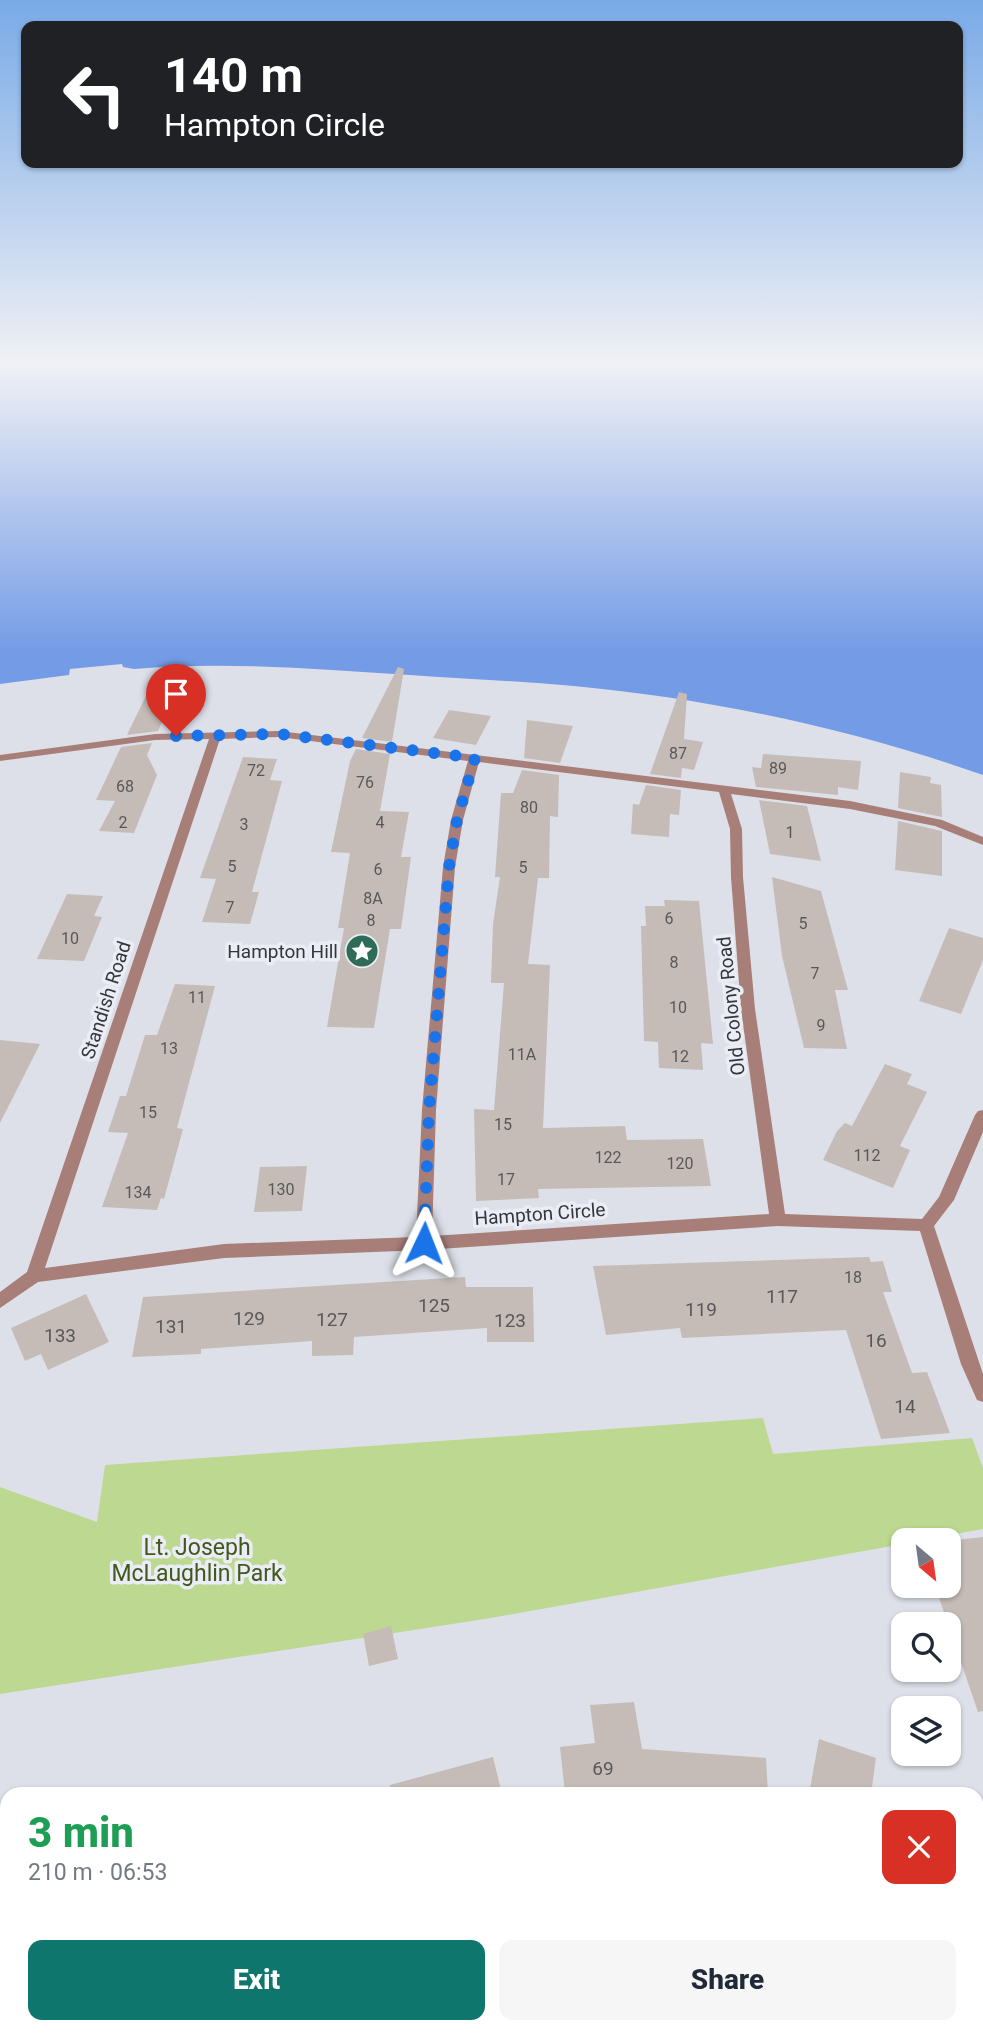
<!DOCTYPE html>
<meta charset="utf-8">
<style>
:root{--surface:#fff;--page:#f6f6f7;--text:#1f2937;--muted:#747a83;--accent:#0f766e}
body{margin:0;font-family:Roboto,sans-serif;background:var(--page);color:var(--text);height:100vh;display:flex;flex-direction:column;font-size:26px;white-space:nowrap}
*{box-sizing:border-box;margin:0}
p{font-size:23px;color:var(--muted)}
.icon{flex:none;width:38px;height:38px;fill:none;stroke:currentColor;stroke-width:2;stroke-linecap:round;stroke-linejoin:round}
.map{position:relative;flex:1;overflow:hidden}
.details{position:absolute;left:0px;top:1787px;width:984px;height:247px;display:flex;flex-direction:column;background:var(--surface);border-radius:21px 21px 0 0;box-shadow:0 2px 5px #0004}
.details>*{flex:none}
.banner{position:absolute;left:21px;top:21px;width:942px;height:147px;border-radius:14px;box-shadow:0 2px 5px #0004;background:#202124;color:#fff;overflow:hidden}
.needle{width:46px;rotate:151deg}
.tools{position:absolute;left:891px;top:1528px;display:grid;gap:14px}
.tools a{display:grid;place-items:center;width:70px;height:70px;border-radius:14px;background:var(--surface);box-shadow:0 2px 5px #0004;font-size:35px}
.pin{position:absolute;display:grid;place-items:center;width:60px;height:60px;color:#fff;margin:-72px -30px;border-radius:50% 50% 50% 0;rotate:-45deg;box-shadow:0 0 7px #0007}
.pin .icon{rotate:45deg}
.me{position:absolute;width:77px;margin:-38px;rotate:2deg;stroke-linejoin:round;filter:drop-shadow(0 0 5px #0008)}
.turn{display:flex;align-items:center;gap:24px;height:147px;padding:0 28px;font-size:32px}
.turn .icon{width:91px;height:91px;stroke-width:2.5}
.turn b{display:block;font-size:49px;line-height:60px}
.round{display:grid;place-items:center;flex:none;width:74px;height:74px;border-radius:14px;background:var(--page)}
.head{display:flex;align-items:center;justify-content:space-between;height:119px;padding:0 28px}
h1{font-size:42px;font-weight:800;line-height:52px;color:#1e9e55}
.action{display:flex;gap:14px;margin-top:auto;padding:14px 28px}
.action a{flex:1;height:80px;border-radius:14px;background:var(--accent);color:#fff;font-size:28px;font-weight:800;line-height:80px;text-align:center}
.action a+a{background:var(--page);color:var(--text)}
.map>svg:first-child{display:block}
.green{fill:#bcd891}
.water{fill:#749ce6}
.building{fill:#c5bcb7}
.lines{fill:none;stroke-linecap:round;stroke-linejoin:round}
.street{fill:#a87e79;fill-rule:evenodd}
.route{stroke:#1a73e8;stroke-width:12;stroke-dasharray:0 21.6}
.labels{text-anchor:middle;dominant-baseline:central;stroke-width:7;stroke-linejoin:round;paint-order:stroke}
.number-label{font-size:16px;fill:#595859}
.poi-label{font-size:19px;fill:#35363a;stroke:#eaedf6;text-anchor:end}
.street-label{font-size:19px;fill:#35363a;stroke:#eaedf6}
.near-number-label{font-size:19px;fill:#595859}
.near-park-label{font-size:23px;fill:#43581c;stroke:#eaedf6}
</style>
<div class="map">
<svg width="983" height="2033" viewBox="0 0 983 2033">
<rect width="100%" height="100%" fill="#dde0e9"/>
<path class="green" d="M763,1418L773,1454L972,1438L983,1468V1529L923,1540H903V1544L491,1618L0,1694V1487L97,1522L105,1465Z"/>
<path class="water" d="M0,366H983V775C852,729 712,699 574,686C519,681 464,679 410,675C317,669 226,661 134,669L123,667L122,664L70,669L69,675L0,684Z"/>
<g class="building">
<path d="M398,667L404,669L392,742L362,738Z"/>
<path d="M158,671L180,681L158,731L127,735Z"/>
<path d="M679,692L687,694L684,739L703,742L694,770L682,768L681,778L650,774Z"/>
<path d="M449,710L491,716L476,745L433,738Z"/>
<path d="M527,720L573,726L560,763L524,758Z"/>
<path d="M152,743L147,755L157,775L134,833L99,831L115,801L96,800L121,747Z"/>
<path d="M356,749L390,754L380,811L409,812L401,857H411L401,929H390L374,1028L327,1027L344,928H338L350,853L331,852L350,761Z"/>
<path d="M763,754L861,761L858,790L838,787V795L756,787L752,767L761,768Z"/>
<path d="M243,757L277,759L270,780L282,781L252,892H259L250,924L202,922L216,879L200,878Z"/>
<path d="M522,770L559,775L558,817L550,816L549,878H538L528,964L550,965L543,1128L625,1126L627,1140L703,1139L711,1186L538,1189L539,1198L476,1201L474,1109L494,1110L504,983H491L493,924L500,877H495L501,793H513Z"/>
<path d="M900,772L931,777L930,783L941,785L942,817L898,808Z"/>
<path d="M646,785L681,790L679,815L670,814L669,837L631,834L633,804L639,805Z"/>
<path d="M759,800L807,806L821,861L770,854Z"/>
<path d="M898,821L942,831V876L895,870Z"/>
<path d="M772,877L821,891L848,990H835L847,1049L804,1048L782,956Z"/>
<path d="M67,894L103,896L94,916L102,917L84,961L37,959Z"/>
<path d="M664,900L699,901L713,1044L701,1043L703,1070L659,1068L658,1042L644,1041L641,926H646L645,906H665Z"/>
<path d="M949,928L983,938V960L961,1014L919,1001Z"/>
<path d="M175,984L215,986L177,1128L183,1129L164,1199L161,1198L157,1210L102,1207L128,1133L108,1132L120,1096H126L145,1035H157Z"/>
<path d="M0,1040L40,1044L0,1123Z"/>
<path d="M885,1064L912,1074L907,1084L927,1092L900,1146L910,1150L893,1188L823,1160L837,1131L845,1123L852,1126Z"/>
<path d="M307,1166L302,1211L254,1212L260,1167Z"/>
<path d="M869,1257L871,1262L883,1261L892,1292H883L912,1373L927,1372L950,1433L881,1439L846,1330L682,1338L680,1328L606,1335L593,1266Z"/>
<path d="M465,1277L466,1287H533L534,1342H487V1328L354,1337L353,1355L312,1356V1341L201,1349V1354L132,1357L143,1297Z"/>
<path d="M86,1294L109,1342L48,1370L41,1354L25,1361L11,1328Z"/>
<path d="M983,1537V1711L978,1712L935,1586H948V1541Z"/>
<path d="M391,1626L398,1659L369,1666L363,1634Z"/>
<path d="M634,1702L642,1749L766,1758L768,1794H606L605,1789L565,1793L560,1747L595,1743L590,1705Z"/>
<path d="M819,1739L876,1758L871,1794H809Z"/>
<path d="M493,1757L502,1794H391L390,1785Z"/>
</g>
<g class="lines">
<g class="street">
<path d="M279,731L850,801L942,820L983,837V845L935,826L850,809L731,794L742,829L743,877L755,1009L785,1214L922,1219L939,1197L975,1115L978,1111L983,1110V1132L954,1200L934,1226L983,1374V1402L977,1400L961,1364L920,1231L778,1226L424,1250L224,1258L38,1282L0,1308V1292L27,1272L209,739L155,740L0,761V755L155,734ZM279,737L468,761L451,820L443,867L422,1110L416,1237L224,1244L45,1268L220,739ZM479,762L719,792L730,829L731,877L741,1009L769,1214L432,1236L436,1110L455,867L463,820Z"/>
<path d="M976,1969L983,1972V1996L976,1993Z"/>
<path d="M362,2026H393L390,2033H360Z"/>
<path d="M911,2026H935L934,2033H910Z"/>
</g>
</g>
<linearGradient id="sky" x2="0" y2="1"><stop stop-color="#79aae7"/><stop offset="0.56" stop-color="#f0f1f5"/><stop offset="1" stop-color="#f0f1f5" stop-opacity="0"/></linearGradient>
<rect width="983" height="651" fill="url(#sky)"/>
<g class="lines">
<path class="route" d="M176,736L279,734L475,758L457,820L449,867L429,1110L424,1243"/>
</g>
<defs>
<symbol id="sight-disc" viewBox="-11 -11 22 22"><circle r="9.5" fill="#2e6c58" stroke="#eaedf6"/><path d="M0-6L1.8-2.2L6-1.7L2.9 1.2L3.7 5.4L0 3.3L-3.7 5.4L-2.9 1.2L-6-1.7L-1.8-2.2Z" fill="#fff"/></symbol>
</defs>
<g fill-rule="evenodd">
<use href="#sight-disc" x="343" y="932" width="38" height="38"/>
</g>
<g class="labels">
<g class="number-label">
<text x="678" y="753">87</text>
<text x="778" y="768">89</text>
<text x="256" y="770">72</text>
<text x="365" y="782">76</text>
<text x="125" y="786">68</text>
<text x="529" y="807">80</text>
<text x="123" y="822">2</text>
<text x="380" y="822">4</text>
<text x="244" y="824">3</text>
<text x="790" y="832">1</text>
<text x="232" y="866">5</text>
<text x="523" y="867">5</text>
<text x="378" y="869">6</text>
<text x="373" y="898">8A</text>
<text x="230" y="907">7</text>
<text x="669" y="918">6</text>
<text x="371" y="920">8</text>
<text x="803" y="923">5</text>
<text x="70" y="938">10</text>
<text x="674" y="962">8</text>
<text x="815" y="973">7</text>
<text x="197" y="997">11</text>
<text x="678" y="1007">10</text>
<text x="821" y="1025">9</text>
<text x="169" y="1048">13</text>
<text x="522" y="1054">11A</text>
<text x="680" y="1056">12</text>
<text x="148" y="1112">15</text>
<text x="503" y="1124">15</text>
<text x="867" y="1155">112</text>
<text x="608" y="1157">122</text>
<text x="680" y="1163">120</text>
<text x="506" y="1179">17</text>
<text x="281" y="1189">130</text>
<text x="138" y="1192">134</text>
<text x="853" y="1277">18</text>
</g>
<g class="poi-label">
<text x="338" y="951">Hampton Hill</text>
</g>
<g class="street-label">
<text transform="translate(106 1000) rotate(-72)">Standish Road</text>
<text transform="translate(731 1006) rotate(-96)">Old Colony Road</text>
<text transform="translate(540 1214) rotate(-4)">Hampton Circle</text>
</g>
<g class="near-number-label">
<text x="782" y="1296">117</text>
<text x="434" y="1305">125</text>
<text x="701" y="1309">119</text>
<text x="249" y="1318">129</text>
<text x="332" y="1319">127</text>
<text x="510" y="1320">123</text>
<text x="171" y="1326">131</text>
<text x="60" y="1335">133</text>
<text x="876" y="1340">16</text>
<text x="905" y="1406">14</text>
<text x="603" y="1768">69</text>
</g>
<g class="near-park-label">
<text x="197" y="1547">Lt. Joseph<tspan x="197" dy="26">McLaughlin Park</tspan></text>
</g>
</g>
</svg>
<div class="tools">
<a><svg class="needle" viewBox="-14 -14 28 28"><path d="M0-13l5 13h-10z" fill="#e53935"/><path d="M0 13l5-13h-10z" fill="#747a83"/></svg></a>
<a><svg class="icon" aria-label="search" viewBox="0 0 24 24"><circle cx="10" cy="10" r="6"/><path d="M15 15l6 6"/></svg></a>
<a><svg class="icon" aria-label="layers" viewBox="0 0 24 24"><path d="M12 4l9 5-9 5-9-5zM3 14l9 5 9-5"/></svg></a>
</div>
<div class="pin" style="left:176px;top:736px;background:#d93025"><svg class="icon" aria-label="arrive" viewBox="0 0 24 24"><path d="M6 21V4h12l-3 4 3 4H6"/></svg></div>
<svg class="me" style="left:424px;top:1243px" viewBox="-20 -20 40 40"><path d="M0-17L14 15 0 8-14 15z" fill="#1a73e8" stroke="#fff" stroke-width="4"/></svg>
<div class="banner">
<div class="turn"><svg class="icon" aria-label="left" viewBox="0 0 24 24"><path d="M17 20v-9H6M10 6l-5 5 5 5"/></svg><div><b>140 m</b>Hampton Circle</div></div>
</div>
<section class="details">
<div class="head"><div><h1>3 min</h1><p>210 m · 06:53</p></div><a class="round" style="background:#d93025;color:#fff"><svg class="icon" aria-label="close" viewBox="0 0 24 24"><path d="M6 6l12 12M18 6L6 18"/></svg></a></div>
<div class="action"><a>Exit</a><a>Share</a></div>
</section>
</div>
